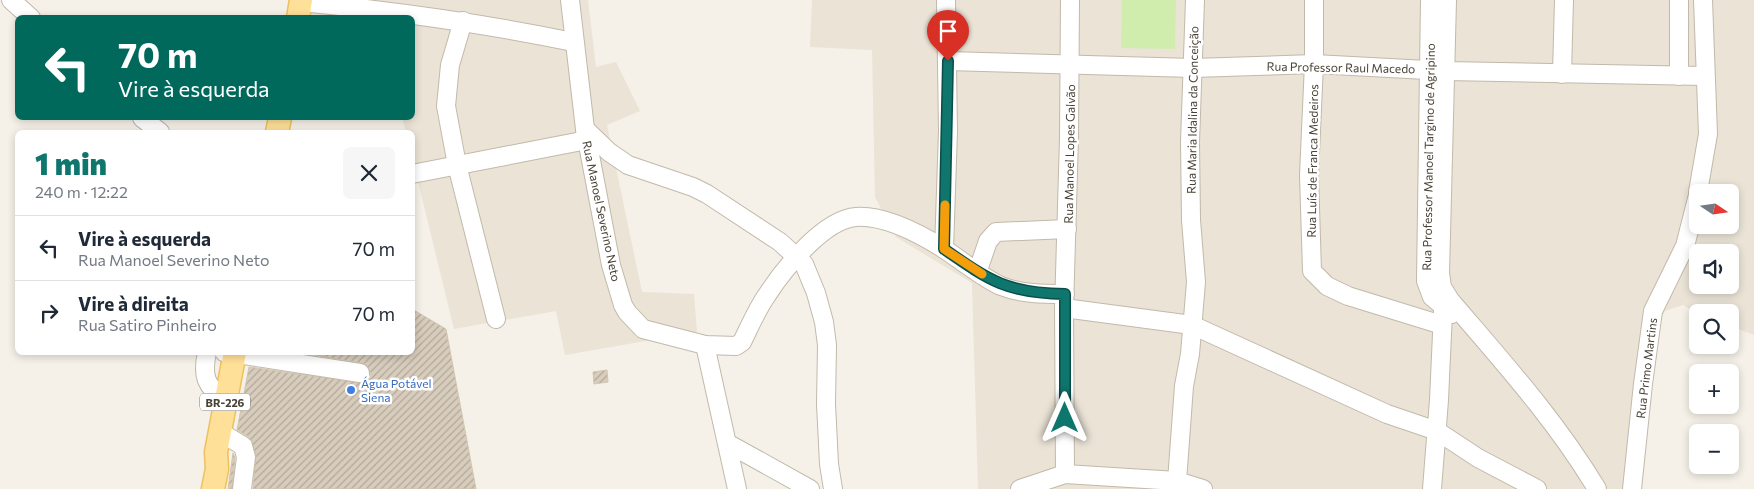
<!DOCTYPE html>
<html lang="pt">
<meta charset="utf-8">
<style>
:root{--surface:#fff;--page:#f6f6f7;--text:#1f2937;--muted:#747a83;--line:#e0e1e3;--accent:#0f766e}
body{margin:0;font-family:Commissioner,sans-serif;background:var(--page);color:var(--text);height:100vh;display:flex;flex-direction:column;font-size:19px;white-space:nowrap}
*{box-sizing:border-box;margin:0}
p{font-size:16px;color:var(--muted)}
.icon{flex:none;width:28px;height:28px;fill:none;stroke:currentColor;stroke-width:2;stroke-linecap:round;stroke-linejoin:round}
.map{position:relative;flex:1;overflow:hidden}
.panel{position:absolute;left:15px;top:130px;width:400px;height:225px;display:flex;flex-direction:column;background:var(--surface);border-radius:8px;box-shadow:0 2px 8px #0003}
.panel>*{flex:none}
.guide{position:absolute;left:15px;top:15px;width:400px;height:105px;border-radius:8px;box-shadow:0 2px 8px #0003;background:#00695c;color:#fff;overflow:hidden}
.needle{width:32px;rotate:103deg}
.fabs{position:absolute;left:1689px;top:184px;display:grid;gap:10px}
.fabs a{display:grid;place-items:center;width:50px;height:50px;border-radius:8px;background:var(--surface);box-shadow:0 2px 8px #0003;font-size:25px}
.pin{position:absolute;display:grid;place-items:center;width:42px;height:42px;color:#fff;margin:-51px -21px;border-radius:50% 50% 50% 0;rotate:-45deg;box-shadow:0 0 5px #0007}
.pin .icon{rotate:45deg}
.me{position:absolute;width:55px;margin:-28px;rotate:0deg;stroke-linejoin:round;filter:drop-shadow(0 0 4px #0008)}
.turn{display:flex;align-items:center;gap:18px;height:105px;padding:0 20px;font-size:22px}
.turn .icon{width:65px;height:65px;stroke-width:2.5}
.turn b{display:block;font-size:35px;line-height:42px}
.round{display:grid;place-items:center;flex:none;width:52px;height:52px;border-radius:8px;background:var(--page)}
.head{display:flex;align-items:center;justify-content:space-between;height:85px;padding:0 20px}
h1{font-size:30px;font-weight:800;line-height:38px;color:var(--accent)}
ul{padding:0;list-style:none}
li{display:flex;align-items:center;gap:15px;height:65px;padding:0 20px;border-top:1px solid var(--line)}
li div{flex:1}
li b{display:block;font-size:19px}
li em{font-style:normal}
.map>svg:first-child{display:block}
.residential{fill:#eae3d6;fill-rule:evenodd}
.pitch{fill:#d1edae}
.building{fill:url(#building-hatch);stroke:#d3c5af}
.lines{fill:none;stroke-linecap:round;stroke-linejoin:round}
.minor-casing{stroke:#c2b9aa;stroke-width:20}
.major-casing{stroke:#eec05e;stroke-width:25}
.minor{stroke:#fff;stroke-width:18}
.major{stroke:#ffe098;stroke-width:22}
.route-casing{stroke:#0a4d48;stroke-width:12}
.route{stroke:#0f766e;stroke-width:9}
.slow{stroke:#f59e0b;stroke-width:9}
.shop-dot{fill:#3f7fe0;stroke:#fff;stroke-width:2}
.labels{text-anchor:middle;dominant-baseline:central;stroke-width:5;stroke-linejoin:round;paint-order:stroke}
.shield{fill:#fff;stroke:#807b72;stroke-width:1}
.shield-label{font-size:11px;font-weight:bold;fill:#4a4236}
.street-label{font-size:12px;fill:#4a4236;stroke:#fff}
.shop-label{font-size:12px;fill:#366cbe;stroke:#fff;text-anchor:start}
</style>
<div class="map">
<svg width="1754" height="489" viewBox="0 0 1754 489">
<defs>
<pattern id="building-hatch" width="6" height="6" patternUnits="userSpaceOnUse" patternTransform="scale(1.25)"><rect width="6" height="6" fill="#d8cdbd"/><path d="M-1 1l2-2M0 6l6-6M5 7l2-2" fill="none" stroke="#b1a89a"/></pattern>
</defs>
<rect width="100%" height="100%" fill="#f5f1e8"/>
<g class="residential">
<path d="M314,0H588L596,67L616,62L640,111L607,125L642,292L694,294L697,332L565,355L556,311L454,329L413,161L412,132H406L402,118H412V18H311Z"/>
<path d="M812,0H1754V335L1730,326V312L1697,313L1683,305L1665,311L1658,325L1641,489H978L972,283L896,237L875,197L872,50L810,47ZM1698,192H1730V225H1698ZM1698,252H1730V285H1698Z"/>
</g>
<path class="pitch" d="M1122,0H1176L1175,49L1121,48Z"/>
<g class="building">
<path d="M412,309L446,329L476,489H253L256,454L249,437L237,430L249,367L363,383L371,374L366,364L297,352H412Z"/>
<path d="M607,370L608,382L594,384L593,372Z"/>
<path d="M233,453L235,458L232,489H228Z"/>
</g>
<g class="lines">
<defs>
<g id="minor">
<path d="M11,0L31,18"/>
<path d="M570,0L585,129L611,265L623,305L627,312L643,329L705,345L736,346L742,342C750,326 757,309 767,295C783,270 824,219 856,217C885,215 920,234 944,249C961,260 983,278 1001,286C1021,294 1044,294 1065,294"/>
<path d="M1195,0L1190,142L1191,220L1196,282L1190,354L1184,386L1177,481L1203,489"/>
<path d="M1314,0V64L1309,175L1312,271L1327,286L1348,296L1442,325"/>
<path d="M1430,0L1426,281L1432,297L1452,314"/>
<path d="M1447,0L1440,273L1442,287L1450,300C1502,361 1555,419 1597,489"/>
<path d="M1679,0V76"/>
<path d="M301,2C394,11 482,23 573,42"/>
<path d="M463,21L450,65L446,106L457,165L496,319"/>
<path d="M948,61L1193,68L1314,64L1446,71L1704,76"/>
<path d="M1562,74L1564,0"/>
<path d="M142,118L160,132"/>
<path d="M585,129L609,152L628,165L693,187L707,194L780,242L804,264L816,293L824,322L827,345L826,404L829,464L833,489"/>
<path d="M412,174L587,140"/>
<path d="M1698,192L1708,134L1703,0"/>
<path d="M944,249L948,131L946,0"/>
<path d="M978,270L988,241L996,232L1067,229"/>
<path d="M1064,308L1192,325L1387,414L1437,431L1478,458L1537,489"/>
<path d="M705,345L737,489"/>
<path d="M207,352C202,375 205,387 226,400"/>
<path d="M224,352L360,373"/>
<path d="M220,432L243,446L246,457L242,489"/>
<path d="M727,443L810,489"/>
<path d="M1065,474L1064,308L1069,138L1070,0"/>
<path d="M1020,489L1065,474L1177,481"/>
<path d="M1432,489L1439,400L1443,312"/>
<path d="M1632,489L1643,384L1653,311L1685,246L1698,195"/>
</g>
<g id="major">
<path d="M298,18L301,0"/>
<path d="M277,132L280,118"/>
<path d="M213,489L217,469L216,452L235,352"/>
</g>
</defs>
<use href="#minor" class="minor-casing"/>
<use href="#major" class="major-casing"/>
<use href="#minor" class="minor"/>
<use href="#major" class="major"/>
</g>
<g class="lines">
<defs>
<path id="route" d="M948,61L944,249C990,281 1007,293 1065,294V418"/>
</defs>
<use href="#route" class="route-casing"/>
<use href="#route" class="route"/>
<path class="slow" d="M945,205L944,249L982,274"/>
</g>
<circle class="shop-dot" cx="351" cy="390" r="5"/>
<g class="labels">
<rect class="shield" x="200" y="393.5" width="50" height="17" rx="4"/>
<g class="shield-label">
<text x="225" y="402">BR-226</text>
</g>
<g class="street-label">
<text transform="translate(1341 67) rotate(1)">Rua Professor Raul Macedo</text>
<text transform="translate(1192 110) rotate(-89)">Rua Maria Idalina da Conceição</text>
<text transform="translate(1069 154) rotate(-89)">Rua Manoel Lopes Galvão</text>
<text transform="translate(1428 157) rotate(-89)">Rua Professor Manoel Targino de Agripino</text>
<text transform="translate(1312 161) rotate(-89)">Rua Luís de Franca Medeiros</text>
<text transform="translate(602 211) rotate(78)">Rua Manoel Severino Neto</text>
<text transform="translate(1646 368) rotate(-83)">Rua Primo Martins</text>
</g>
<g class="shop-label">
<text x="361" y="383">Água Potável<tspan x="361" dy="14">Siena</tspan></text>
</g>
</g>
</svg>
<div class="fabs">
<a><svg class="needle" viewBox="-14 -14 28 28"><path d="M0-13l5 13h-10z" fill="#e53935"/><path d="M0 13l5-13h-10z" fill="#747a83"/></svg></a>
<a><svg class="icon" aria-label="sound" viewBox="0 0 24 24"><path d="M4 9h4l5-4v14l-5-4H4zM17 9q2 3 0 6"/></svg></a>
<a><svg class="icon" aria-label="search" viewBox="0 0 24 24"><circle cx="10" cy="10" r="6"/><path d="M15 15l6 6"/></svg></a>
<a>+</a>
<a>−</a>
</div>
<div class="pin" style="left:948px;top:61px;background:#d93025"><svg class="icon" aria-label="arrive" viewBox="0 0 24 24"><path d="M6 21V4h12l-3 4 3 4H6"/></svg></div>
<svg class="me" style="left:1065px;top:418px" viewBox="-20 -20 40 40"><path d="M0-17L14 15 0 8-14 15z" fill="#0f766e" stroke="#fff" stroke-width="4"/></svg>
<div class="guide">
<div class="turn"><svg class="icon" aria-label="left" viewBox="0 0 24 24"><path d="M17 20v-9H6M10 6l-5 5 5 5"/></svg><div><b>70 m</b>Vire à esquerda</div></div>
</div>
<section class="panel">
<div class="head"><div><h1>1 min</h1><p>240 m · 12:22</p></div><a class="round"><svg class="icon" aria-label="close" viewBox="0 0 24 24"><path d="M6 6l12 12M18 6L6 18"/></svg></a></div>
<ul>
<li><svg class="icon" aria-label="left" viewBox="0 0 24 24"><path d="M17 20v-9H6M10 6l-5 5 5 5"/></svg><div><b>Vire à esquerda</b><p>Rua Manoel Severino Neto</p></div><em>70 m</em></li>
<li><svg class="icon" aria-label="right" viewBox="0 0 24 24"><path d="M7 20v-9h11M14 6l5 5-5 5"/></svg><div><b>Vire à direita</b><p>Rua Satiro Pinheiro</p></div><em>70 m</em></li>
</ul>
</section>
</div>
